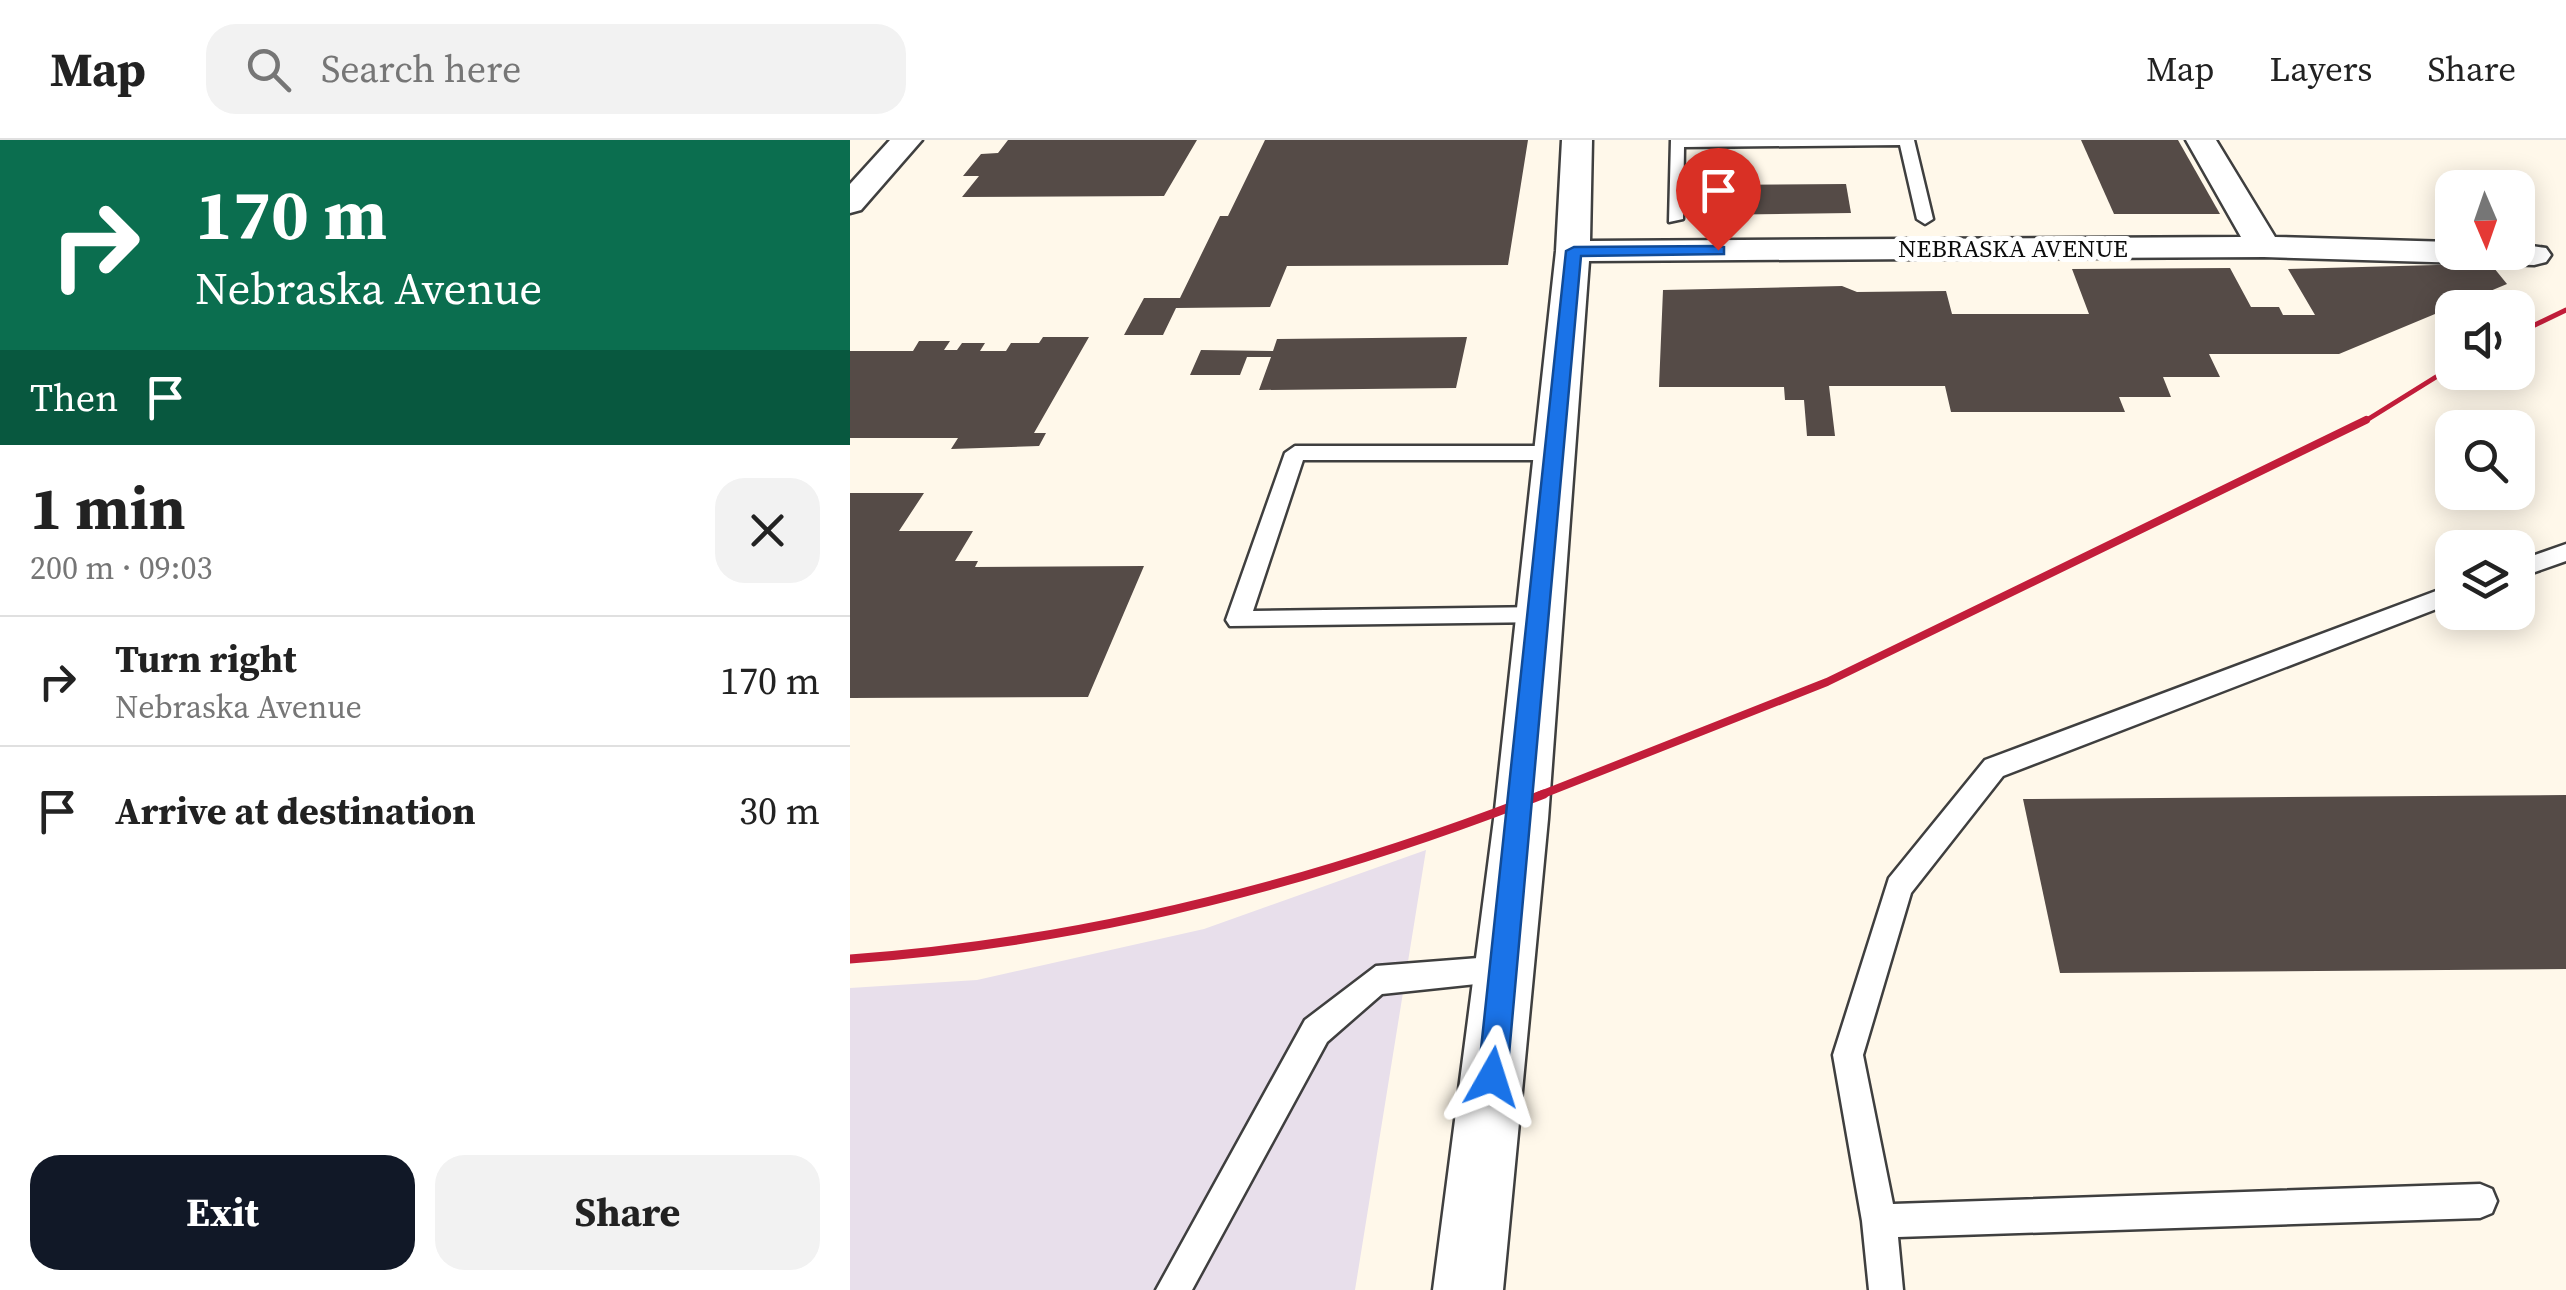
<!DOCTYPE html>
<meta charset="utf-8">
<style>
:root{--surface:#fff;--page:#f2f2f2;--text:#222;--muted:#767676;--line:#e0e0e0;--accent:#111827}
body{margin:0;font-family:"Source Serif 4",serif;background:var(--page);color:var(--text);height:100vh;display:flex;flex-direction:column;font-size:38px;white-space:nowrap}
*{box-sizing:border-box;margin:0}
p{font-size:32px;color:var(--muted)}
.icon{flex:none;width:55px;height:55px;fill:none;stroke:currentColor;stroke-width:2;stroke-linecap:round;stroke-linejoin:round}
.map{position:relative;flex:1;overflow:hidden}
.panel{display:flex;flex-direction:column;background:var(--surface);width:850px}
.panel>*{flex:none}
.guide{background:#0b6e4f;color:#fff;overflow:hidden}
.needle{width:65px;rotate:178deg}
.buttons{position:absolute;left:1585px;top:30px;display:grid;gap:20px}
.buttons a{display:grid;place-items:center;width:100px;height:100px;border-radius:20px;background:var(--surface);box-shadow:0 5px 25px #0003;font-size:50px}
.pin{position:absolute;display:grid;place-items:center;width:85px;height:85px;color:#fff;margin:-102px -42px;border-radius:50% 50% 50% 0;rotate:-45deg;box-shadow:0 0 10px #0007}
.pin .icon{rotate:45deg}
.me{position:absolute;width:110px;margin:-55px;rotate:6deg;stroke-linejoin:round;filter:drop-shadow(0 0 8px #0008)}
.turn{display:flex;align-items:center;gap:35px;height:210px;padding:0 30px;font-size:45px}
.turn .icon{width:130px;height:130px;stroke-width:2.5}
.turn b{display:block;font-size:70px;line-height:85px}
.then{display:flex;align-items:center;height:95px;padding:0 30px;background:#0003;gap:20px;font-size:38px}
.round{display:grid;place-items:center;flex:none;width:105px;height:105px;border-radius:30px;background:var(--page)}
.overview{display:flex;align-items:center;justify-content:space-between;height:170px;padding:0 30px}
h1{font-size:60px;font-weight:700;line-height:75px}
.action{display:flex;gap:20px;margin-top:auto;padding:20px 30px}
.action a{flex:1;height:115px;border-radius:30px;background:var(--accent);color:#fff;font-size:40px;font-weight:700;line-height:115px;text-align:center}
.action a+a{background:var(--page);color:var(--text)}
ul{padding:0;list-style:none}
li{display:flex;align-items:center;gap:30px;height:130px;padding:0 30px;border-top:2px solid var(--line)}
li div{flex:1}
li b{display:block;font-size:38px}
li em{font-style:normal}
header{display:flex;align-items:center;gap:60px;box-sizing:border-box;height:140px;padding:0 50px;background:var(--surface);border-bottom:2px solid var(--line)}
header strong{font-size:48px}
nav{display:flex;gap:55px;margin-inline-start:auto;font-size:35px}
.search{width:700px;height:90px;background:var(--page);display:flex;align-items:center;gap:25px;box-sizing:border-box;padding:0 35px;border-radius:30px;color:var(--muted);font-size:38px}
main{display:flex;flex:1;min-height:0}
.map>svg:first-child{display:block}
.industrial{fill:#e8dfeb}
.building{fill:#554b47}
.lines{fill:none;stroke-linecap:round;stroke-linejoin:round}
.service-casing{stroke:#3f3f3f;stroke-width:5}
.minor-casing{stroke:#3f3f3f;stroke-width:5}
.service{fill:#fff;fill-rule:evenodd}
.minor{fill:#fff;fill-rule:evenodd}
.rail-far2{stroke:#c21d3a;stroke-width:5}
.rail-far1{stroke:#c21d3a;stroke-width:8}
.rail{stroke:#c21d3a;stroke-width:9}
.route{fill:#1a73e8;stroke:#114b97;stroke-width:2.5}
.labels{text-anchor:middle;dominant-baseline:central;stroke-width:10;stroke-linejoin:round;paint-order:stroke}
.far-street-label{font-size:25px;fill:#0c0c0c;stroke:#fff}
</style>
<header>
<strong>Map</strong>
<div class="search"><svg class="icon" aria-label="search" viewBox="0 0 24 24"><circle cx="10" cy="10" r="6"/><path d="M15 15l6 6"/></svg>Search here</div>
<nav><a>Map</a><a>Layers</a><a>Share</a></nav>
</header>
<main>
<section class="panel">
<div class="guide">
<div class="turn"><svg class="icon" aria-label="right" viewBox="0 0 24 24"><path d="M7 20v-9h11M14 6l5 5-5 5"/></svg><div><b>170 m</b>Nebraska Avenue</div></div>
<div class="then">Then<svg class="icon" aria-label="arrive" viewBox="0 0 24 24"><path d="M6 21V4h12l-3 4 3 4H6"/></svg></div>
</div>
<div class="overview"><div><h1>1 min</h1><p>200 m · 09:03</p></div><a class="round"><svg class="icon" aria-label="close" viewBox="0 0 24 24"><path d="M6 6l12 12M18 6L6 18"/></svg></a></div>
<ul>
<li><svg class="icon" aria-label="right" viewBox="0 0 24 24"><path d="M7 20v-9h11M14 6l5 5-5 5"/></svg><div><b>Turn right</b><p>Nebraska Avenue</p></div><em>170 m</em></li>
<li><svg class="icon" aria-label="arrive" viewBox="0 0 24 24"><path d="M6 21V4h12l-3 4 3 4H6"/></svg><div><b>Arrive at destination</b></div><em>30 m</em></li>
</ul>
<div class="action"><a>Exit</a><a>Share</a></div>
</section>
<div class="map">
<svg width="1716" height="1150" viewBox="0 0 1716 1150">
<rect width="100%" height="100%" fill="#fff8ea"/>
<path class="industrial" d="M576,710L505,1150H0V848L127,840L354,789Z"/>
<g class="building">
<path d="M158,0H347L314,56L112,57L129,36H113L131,14L148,13Z"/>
<path d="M415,0H678L658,125L437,126L420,167L326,168L313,195H274L294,158H330L370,76H378Z"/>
<path d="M1231,0H1328L1370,74H1264Z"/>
<path d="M996,44L1001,73L852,75L851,45Z"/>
<path d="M1623,124L1644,128L1657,144L1489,214H1359L1370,237H1313L1321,257H1269L1275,272H1101L1095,246H979L985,296H957L954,260H935L934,247H809L813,150L992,146L1007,152L1096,151L1102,174H1239L1222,129L1380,128L1401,167H1429L1433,175H1465L1438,129Z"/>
<path d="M193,197H239L184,293H196L189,306L101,309L108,298H0V211H63L69,201H100L94,210H107L112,203H135L130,211H156L161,203H189Z"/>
<path d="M617,197L606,248L409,250L421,217H397L390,235H340L351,210L423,211L427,199Z"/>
<path d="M0,353H74L49,391H123L105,421H128L125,427L294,426L238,557L0,558Z"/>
<path d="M1716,655V829L1210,833L1173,659Z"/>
</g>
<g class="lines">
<defs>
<g id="service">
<path d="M821,0H1064L1083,79L1075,84L1067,79L1050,5L834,7L833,79L819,82Z"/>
<path d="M445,306H705L715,313L705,320H453L403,471L690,467L702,476L698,482L380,486L376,480L435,313Z"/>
<path d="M1716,404V421L1668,438V421Z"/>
<path d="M1602,445V463L1153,636L1061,753L1013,915L1043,1064L1630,1044L1642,1049L1647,1061L1642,1073L1630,1078L1048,1097L1053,1150H1019L1012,1081L983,915L1039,738L1135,620Z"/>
<path d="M654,816L664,820L669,830L664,840L532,854L477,902L342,1150H306L455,880L526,826Z"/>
</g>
<g id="minor">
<path d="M40,0H72L11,70L0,73V44Z"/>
<path d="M712,0H742L740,101L1391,97L1336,0H1366L1425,97L1602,102V112H1668V104L1696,108L1701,115L1696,122L1684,125L1414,117L739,121L698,679L653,1150H583L644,679L706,111Z"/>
</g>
</defs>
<use href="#service" class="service-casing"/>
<use href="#minor" class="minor-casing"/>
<use href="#service" class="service"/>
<use href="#minor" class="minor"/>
<g class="rail-far2">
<path d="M1668,193L1716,170"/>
<path d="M1512,283L1602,227"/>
</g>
<path class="rail-far1" d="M688,656L977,542L1516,280"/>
<path class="rail" d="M0,819C238,802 472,741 694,654"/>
</g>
<path class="route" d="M868,106L874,107V114L731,116L657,937L653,947L642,951L632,947L628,937L716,111L724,107Z"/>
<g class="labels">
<g class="far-street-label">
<text x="1163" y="108">NEBRASKA AVENUE</text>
</g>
</g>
</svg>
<div class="buttons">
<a><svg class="needle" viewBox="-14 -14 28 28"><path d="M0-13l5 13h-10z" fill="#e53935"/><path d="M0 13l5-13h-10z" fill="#767676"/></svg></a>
<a><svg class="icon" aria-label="sound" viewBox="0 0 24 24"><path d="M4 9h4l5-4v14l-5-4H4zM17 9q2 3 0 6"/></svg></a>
<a><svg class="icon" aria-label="search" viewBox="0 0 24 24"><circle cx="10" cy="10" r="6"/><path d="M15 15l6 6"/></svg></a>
<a><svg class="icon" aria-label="layers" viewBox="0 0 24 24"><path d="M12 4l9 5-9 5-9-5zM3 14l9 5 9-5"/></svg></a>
</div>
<div class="pin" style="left:868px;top:110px;background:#d93025"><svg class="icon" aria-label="arrive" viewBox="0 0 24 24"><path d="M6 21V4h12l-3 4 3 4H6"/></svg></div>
<svg class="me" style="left:642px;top:937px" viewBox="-20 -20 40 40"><path d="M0-17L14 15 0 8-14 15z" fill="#1a73e8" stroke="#fff" stroke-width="4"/></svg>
</div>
</main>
